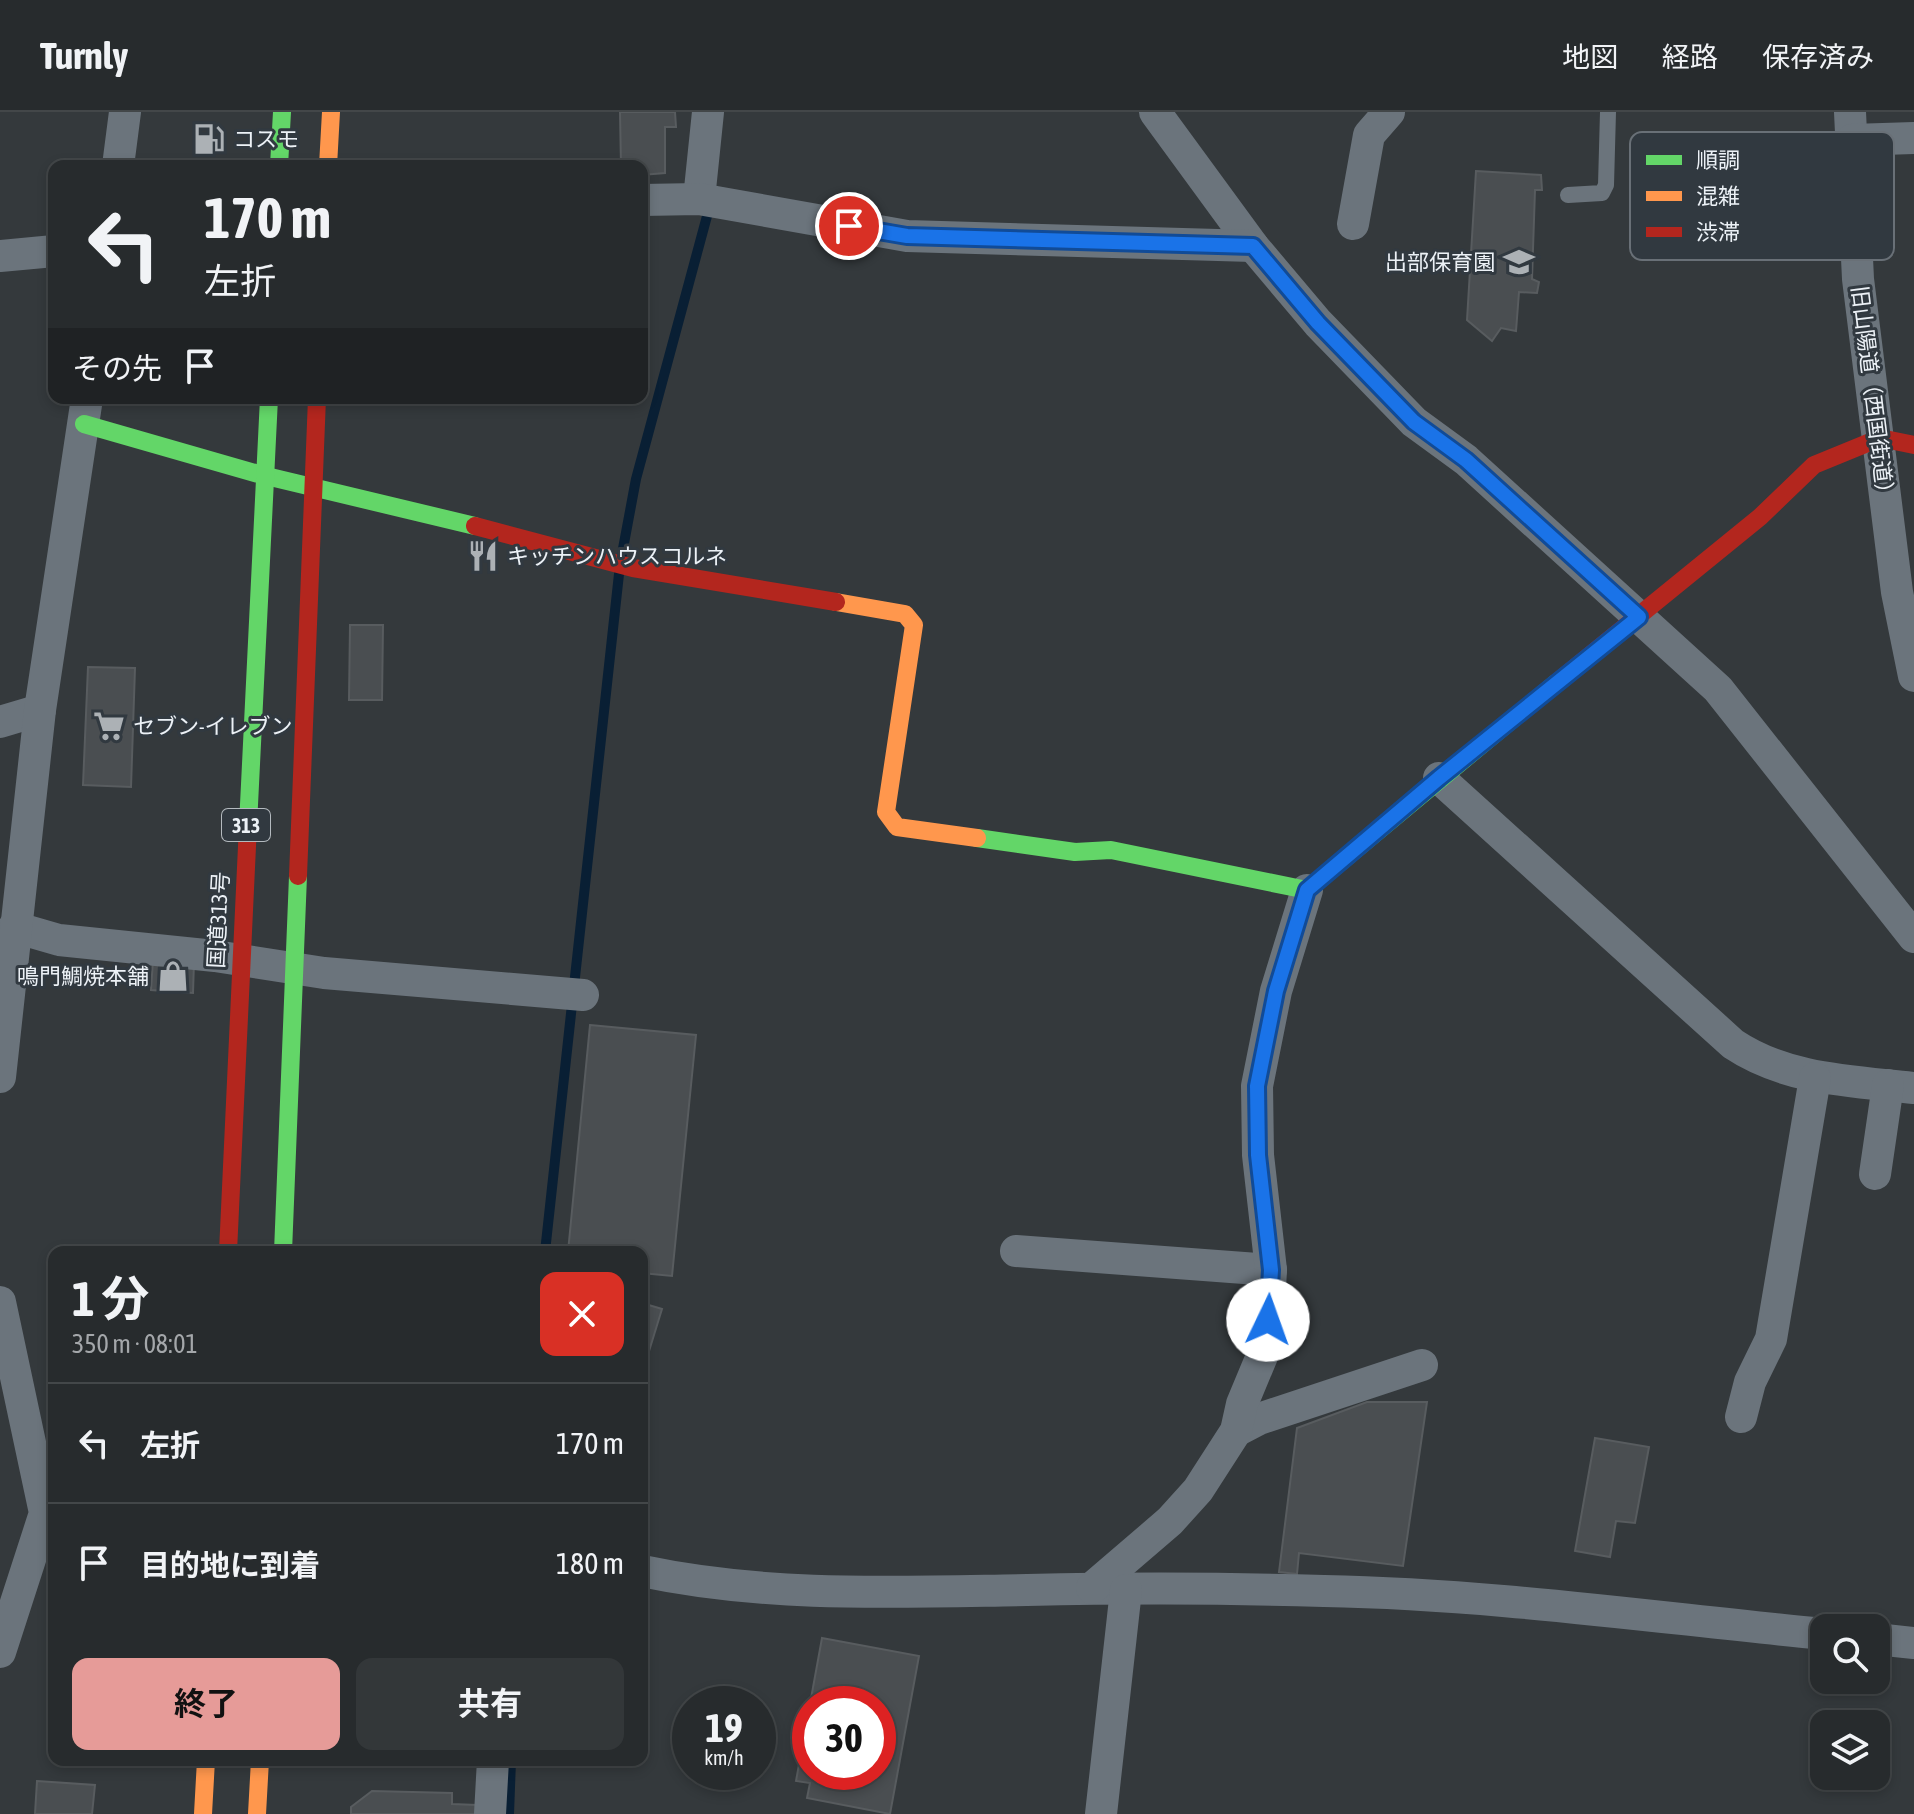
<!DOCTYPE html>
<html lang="ja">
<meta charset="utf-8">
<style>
:root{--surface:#272b2d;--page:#333739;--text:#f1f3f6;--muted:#a4a7aa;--line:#434749;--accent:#e69b98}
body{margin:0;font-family:"Asap Condensed","Noto Sans JP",sans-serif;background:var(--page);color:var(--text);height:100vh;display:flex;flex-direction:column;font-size:30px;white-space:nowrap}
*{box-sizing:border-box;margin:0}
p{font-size:26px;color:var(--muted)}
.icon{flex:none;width:44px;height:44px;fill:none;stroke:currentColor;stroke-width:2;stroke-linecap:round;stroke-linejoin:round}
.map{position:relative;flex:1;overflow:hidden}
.drawer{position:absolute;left:48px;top:1134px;width:600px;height:520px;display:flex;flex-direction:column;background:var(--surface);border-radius:16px;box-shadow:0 4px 12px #0003,0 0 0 2px var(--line)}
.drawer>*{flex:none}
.banner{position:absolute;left:48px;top:48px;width:600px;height:244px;border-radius:16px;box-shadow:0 4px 12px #0003,0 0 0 2px var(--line);background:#272b2d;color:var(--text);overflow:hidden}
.tools{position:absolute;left:1810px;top:1502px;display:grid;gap:16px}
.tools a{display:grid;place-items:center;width:80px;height:80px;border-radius:16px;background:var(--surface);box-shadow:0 4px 12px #0003,0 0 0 2px var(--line);font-size:40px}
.speed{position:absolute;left:672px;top:1574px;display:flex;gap:16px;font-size:40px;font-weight:700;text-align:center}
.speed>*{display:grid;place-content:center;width:104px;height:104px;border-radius:50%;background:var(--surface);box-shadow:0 4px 12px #0003,0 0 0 2px var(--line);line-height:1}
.speed small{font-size:20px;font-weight:400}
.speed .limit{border:12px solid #d22;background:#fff;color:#111}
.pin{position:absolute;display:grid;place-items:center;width:68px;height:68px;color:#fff;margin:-34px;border:4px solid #fff;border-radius:50%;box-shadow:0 2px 8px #0007}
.me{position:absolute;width:88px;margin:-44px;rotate:3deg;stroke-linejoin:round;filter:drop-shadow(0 0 6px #0008)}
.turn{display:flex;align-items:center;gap:28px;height:168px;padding:0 24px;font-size:36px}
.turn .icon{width:104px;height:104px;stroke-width:2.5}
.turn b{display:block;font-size:56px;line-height:68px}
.then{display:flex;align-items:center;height:76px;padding:0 24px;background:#0003;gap:16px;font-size:30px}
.round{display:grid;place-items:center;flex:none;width:84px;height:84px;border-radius:16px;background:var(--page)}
.headline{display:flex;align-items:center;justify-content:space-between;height:136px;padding:0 24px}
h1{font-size:48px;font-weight:700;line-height:60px}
.cta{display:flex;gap:16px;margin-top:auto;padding:16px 24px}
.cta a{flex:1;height:92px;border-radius:16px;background:var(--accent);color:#111;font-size:32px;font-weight:700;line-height:92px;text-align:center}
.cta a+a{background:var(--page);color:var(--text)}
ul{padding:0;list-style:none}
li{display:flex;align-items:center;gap:24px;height:120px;padding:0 24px;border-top:2px solid var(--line)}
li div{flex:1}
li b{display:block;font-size:30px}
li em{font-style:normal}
header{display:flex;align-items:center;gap:48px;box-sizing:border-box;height:112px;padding:0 40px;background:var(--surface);border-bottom:2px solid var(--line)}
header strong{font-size:38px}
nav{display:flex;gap:44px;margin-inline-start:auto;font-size:28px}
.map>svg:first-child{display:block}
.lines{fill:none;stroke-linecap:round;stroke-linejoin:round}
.stream{stroke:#091f34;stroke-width:10}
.building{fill:#4a4e51;stroke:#585c5f;stroke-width:2;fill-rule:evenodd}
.lane{stroke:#6b747c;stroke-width:16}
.street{stroke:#6b747c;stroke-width:32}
.fast{stroke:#63d668;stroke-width:18}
.slow{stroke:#ff974d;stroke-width:18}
.jam{stroke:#b3261e;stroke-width:18}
.route-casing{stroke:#114b97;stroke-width:20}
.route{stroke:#1a73e8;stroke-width:14}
.labels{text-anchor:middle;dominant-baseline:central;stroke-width:6;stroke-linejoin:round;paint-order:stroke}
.shield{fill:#313940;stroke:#b4babf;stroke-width:2}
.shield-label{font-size:20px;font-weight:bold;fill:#ecf1f6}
.poi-label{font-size:22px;fill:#ecf1f6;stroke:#313940;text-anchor:start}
.street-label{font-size:22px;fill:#ecf1f6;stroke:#313940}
.key{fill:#313940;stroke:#697077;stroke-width:2}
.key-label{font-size:22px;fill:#ecf1f6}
</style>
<header>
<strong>Turnly</strong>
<nav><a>地図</a><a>経路</a><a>保存済み</a></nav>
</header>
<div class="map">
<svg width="1914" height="1702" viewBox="0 0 1914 1702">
<rect width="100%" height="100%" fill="#34393c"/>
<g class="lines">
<g class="stream">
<path d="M622,442L636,367L710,93"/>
<path d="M545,1140L619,462"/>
<path d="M509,1702L511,1648"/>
</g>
</g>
<g class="building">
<path d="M620,0H675L676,15H665V61L642,63V54H621Z"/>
<path d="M1476,59L1541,63L1542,78H1535L1532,167L1539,170L1537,181L1519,180L1516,219L1501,216L1492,229L1467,208Z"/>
<path d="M350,513H383L382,588H349Z"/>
<path d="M88,555L135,556L131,675L83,673Z"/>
<path d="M153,848L194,850L193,881L151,878Z"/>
<path d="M590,913L696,923L672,1164L642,1161V1140H568Z"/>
<path d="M642,1191L662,1197L642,1262Z"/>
<path d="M1367,1290H1427L1403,1454L1299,1441L1297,1462L1279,1460L1297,1316Z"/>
<path d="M1595,1326L1649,1335L1635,1411L1616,1409L1610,1445L1575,1439Z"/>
<path d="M822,1526L919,1544L890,1702L807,1686L810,1671L796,1669ZM810,1592H878V1660H810Z"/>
<path d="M37,1669L95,1673L92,1702H35Z"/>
<path d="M372,1679L452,1681V1692L477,1693V1702H351V1695Z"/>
</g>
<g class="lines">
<path class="lane" d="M1568,83L1602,81L1606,73L1608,0"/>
<g class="street">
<path d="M1155,0L1253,134L1318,211L1414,310L1466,348L1718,577L1914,825"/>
<path d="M1850,0L1858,167L1897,480L1914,564"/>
<path d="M1852,28L1914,26"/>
<path d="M118,54L125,0"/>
<path d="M699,87L708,0"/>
<path d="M642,88L699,87L907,124L1253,134"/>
<path d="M1353,112L1369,23L1389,0"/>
<path d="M0,144L54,139"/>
<path d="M0,610L40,598"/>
<path d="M1439,666L1733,932C1787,968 1851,969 1914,976"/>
<path d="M14,815L59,828L215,844L324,861L583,883"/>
<path d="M0,965L40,598L87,286"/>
<path d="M1875,1062L1888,973"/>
<path d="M1016,1139L1271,1158"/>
<path d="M0,1190L45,1401L0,1540"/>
<path d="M1741,1305L1750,1270L1771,1227L1815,966"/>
<path d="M1236,1319L1259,1307L1422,1253"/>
<path d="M642,1459C770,1486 898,1480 1027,1478C1126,1476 1225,1476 1324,1479C1491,1482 1658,1506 1824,1522"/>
<path d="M1092,1476L1170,1409L1198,1378L1236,1319L1242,1292L1267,1232L1271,1158L1258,1043L1257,974L1276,879L1307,778"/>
<path d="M1876,1527L1914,1531"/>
<path d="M490,1702L493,1648"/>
<path d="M1101,1702L1126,1478"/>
</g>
<g class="fast">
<path d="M279,54L282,0"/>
<path d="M84,312L262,363L475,414"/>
<path d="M248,713L269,286"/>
<path d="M977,726L1075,740L1111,738L1307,778L1556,571"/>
<path d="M283,1140L298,764"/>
</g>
<g class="slow">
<path d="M328,54L331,0"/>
<path d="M836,490L905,502L914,513L886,700L897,715L977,726"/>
<path d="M203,1702L206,1648"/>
<path d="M257,1702L260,1648"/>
</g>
<g class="jam">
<path d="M475,414L633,456L836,490"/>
<path d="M1556,571L1760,405L1814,353L1880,326L1914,333"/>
<path d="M298,764L317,286"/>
<path d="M228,1140L248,713"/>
</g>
</g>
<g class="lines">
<defs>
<path id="route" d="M849,114L907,124L1253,134L1318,211L1414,310L1466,348L1639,505L1439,666L1307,778L1276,879L1257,974L1258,1043L1271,1158L1268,1208"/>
</defs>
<use href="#route" class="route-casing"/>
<use href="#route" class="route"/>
</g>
<defs>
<symbol id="fuel-bare" viewBox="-9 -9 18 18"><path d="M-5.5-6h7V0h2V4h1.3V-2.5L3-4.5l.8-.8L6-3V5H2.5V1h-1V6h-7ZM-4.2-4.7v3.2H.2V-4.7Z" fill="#acb1b5" stroke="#313940" stroke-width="2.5" paint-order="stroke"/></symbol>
<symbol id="school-bare" viewBox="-9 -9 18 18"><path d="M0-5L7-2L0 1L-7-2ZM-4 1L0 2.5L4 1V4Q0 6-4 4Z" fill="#acb1b5" stroke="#313940" stroke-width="2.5" paint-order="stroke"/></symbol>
<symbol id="restaurant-bare" viewBox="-9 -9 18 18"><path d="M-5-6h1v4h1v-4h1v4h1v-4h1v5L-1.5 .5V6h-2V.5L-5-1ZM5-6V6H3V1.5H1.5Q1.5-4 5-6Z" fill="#acb1b5" stroke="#313940" stroke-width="2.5" paint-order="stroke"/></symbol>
<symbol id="supermarket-bare" viewBox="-9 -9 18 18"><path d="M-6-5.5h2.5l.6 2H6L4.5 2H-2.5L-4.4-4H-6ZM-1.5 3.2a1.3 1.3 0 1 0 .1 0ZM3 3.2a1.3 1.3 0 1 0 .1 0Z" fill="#acb1b5" stroke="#313940" stroke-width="2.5" paint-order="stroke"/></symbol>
<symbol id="shop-bare" viewBox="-9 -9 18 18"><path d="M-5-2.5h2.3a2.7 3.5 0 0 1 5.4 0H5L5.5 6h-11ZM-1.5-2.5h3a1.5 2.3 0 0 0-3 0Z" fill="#acb1b5" stroke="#313940" stroke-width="2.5" paint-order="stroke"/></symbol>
</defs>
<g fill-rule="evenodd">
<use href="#fuel-bare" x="187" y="5" width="44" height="44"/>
<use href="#school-bare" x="1497" y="128" width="44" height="44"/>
<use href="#restaurant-bare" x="461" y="422" width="44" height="44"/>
<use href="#supermarket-bare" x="87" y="592" width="44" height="44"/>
<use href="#shop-bare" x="151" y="842" width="44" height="44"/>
</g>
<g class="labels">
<rect class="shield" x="222" y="697" width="48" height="32" rx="6"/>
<g class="shield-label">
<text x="246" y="713">313</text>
</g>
<g class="poi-label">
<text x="233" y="27">コスモ</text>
<text x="1495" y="150" text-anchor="end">出部保育園</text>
<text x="507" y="444">キッチンハウスコルネ</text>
<text x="133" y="614">セブン-イレブン</text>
<text x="149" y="864" text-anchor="end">鳴門鯛焼本舗</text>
</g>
<g class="street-label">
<text transform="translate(1873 283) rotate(83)">旧山陽道（西国街道）</text>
<text transform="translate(218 808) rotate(-87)">国道313号</text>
</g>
</g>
<rect x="1630" y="20" width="264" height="128" rx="12" class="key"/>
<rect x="1646" y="43" width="36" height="10" fill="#63d668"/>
<rect x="1646" y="79" width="36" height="10" fill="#ff974d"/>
<rect x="1646" y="115" width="36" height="10" fill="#b3261e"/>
<g class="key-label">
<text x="1696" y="56">順調</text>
<text x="1696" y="92">混雑</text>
<text x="1696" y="128">渋滞</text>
</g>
</svg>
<div class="tools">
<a><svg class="icon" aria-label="search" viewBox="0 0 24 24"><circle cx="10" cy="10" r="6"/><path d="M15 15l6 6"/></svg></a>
<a><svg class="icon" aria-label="layers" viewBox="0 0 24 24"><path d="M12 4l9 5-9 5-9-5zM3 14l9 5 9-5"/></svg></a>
</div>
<div class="speed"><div>19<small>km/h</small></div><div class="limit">30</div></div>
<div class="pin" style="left:849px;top:114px;background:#d93025"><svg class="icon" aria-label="arrive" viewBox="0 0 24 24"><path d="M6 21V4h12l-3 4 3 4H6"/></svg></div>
<svg class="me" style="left:1268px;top:1208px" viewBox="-20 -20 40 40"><circle r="19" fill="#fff"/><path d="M0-13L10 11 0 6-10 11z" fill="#1a73e8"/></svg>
<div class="banner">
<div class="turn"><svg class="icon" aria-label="left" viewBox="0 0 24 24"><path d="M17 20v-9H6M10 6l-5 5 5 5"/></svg><div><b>170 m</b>左折</div></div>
<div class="then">その先<svg class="icon" aria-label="arrive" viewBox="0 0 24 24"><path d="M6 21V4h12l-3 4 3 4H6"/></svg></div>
</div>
<section class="drawer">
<div class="headline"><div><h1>1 分</h1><p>350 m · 08:01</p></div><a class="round" style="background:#d93025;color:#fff"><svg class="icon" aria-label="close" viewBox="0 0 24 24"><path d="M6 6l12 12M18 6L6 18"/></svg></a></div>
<ul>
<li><svg class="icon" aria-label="left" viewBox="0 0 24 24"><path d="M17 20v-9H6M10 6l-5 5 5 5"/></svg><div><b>左折</b></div><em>170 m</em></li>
<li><svg class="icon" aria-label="arrive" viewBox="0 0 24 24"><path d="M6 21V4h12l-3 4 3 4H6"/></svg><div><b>目的地に到着</b></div><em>180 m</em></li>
</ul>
<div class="cta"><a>終了</a><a>共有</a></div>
</section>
</div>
